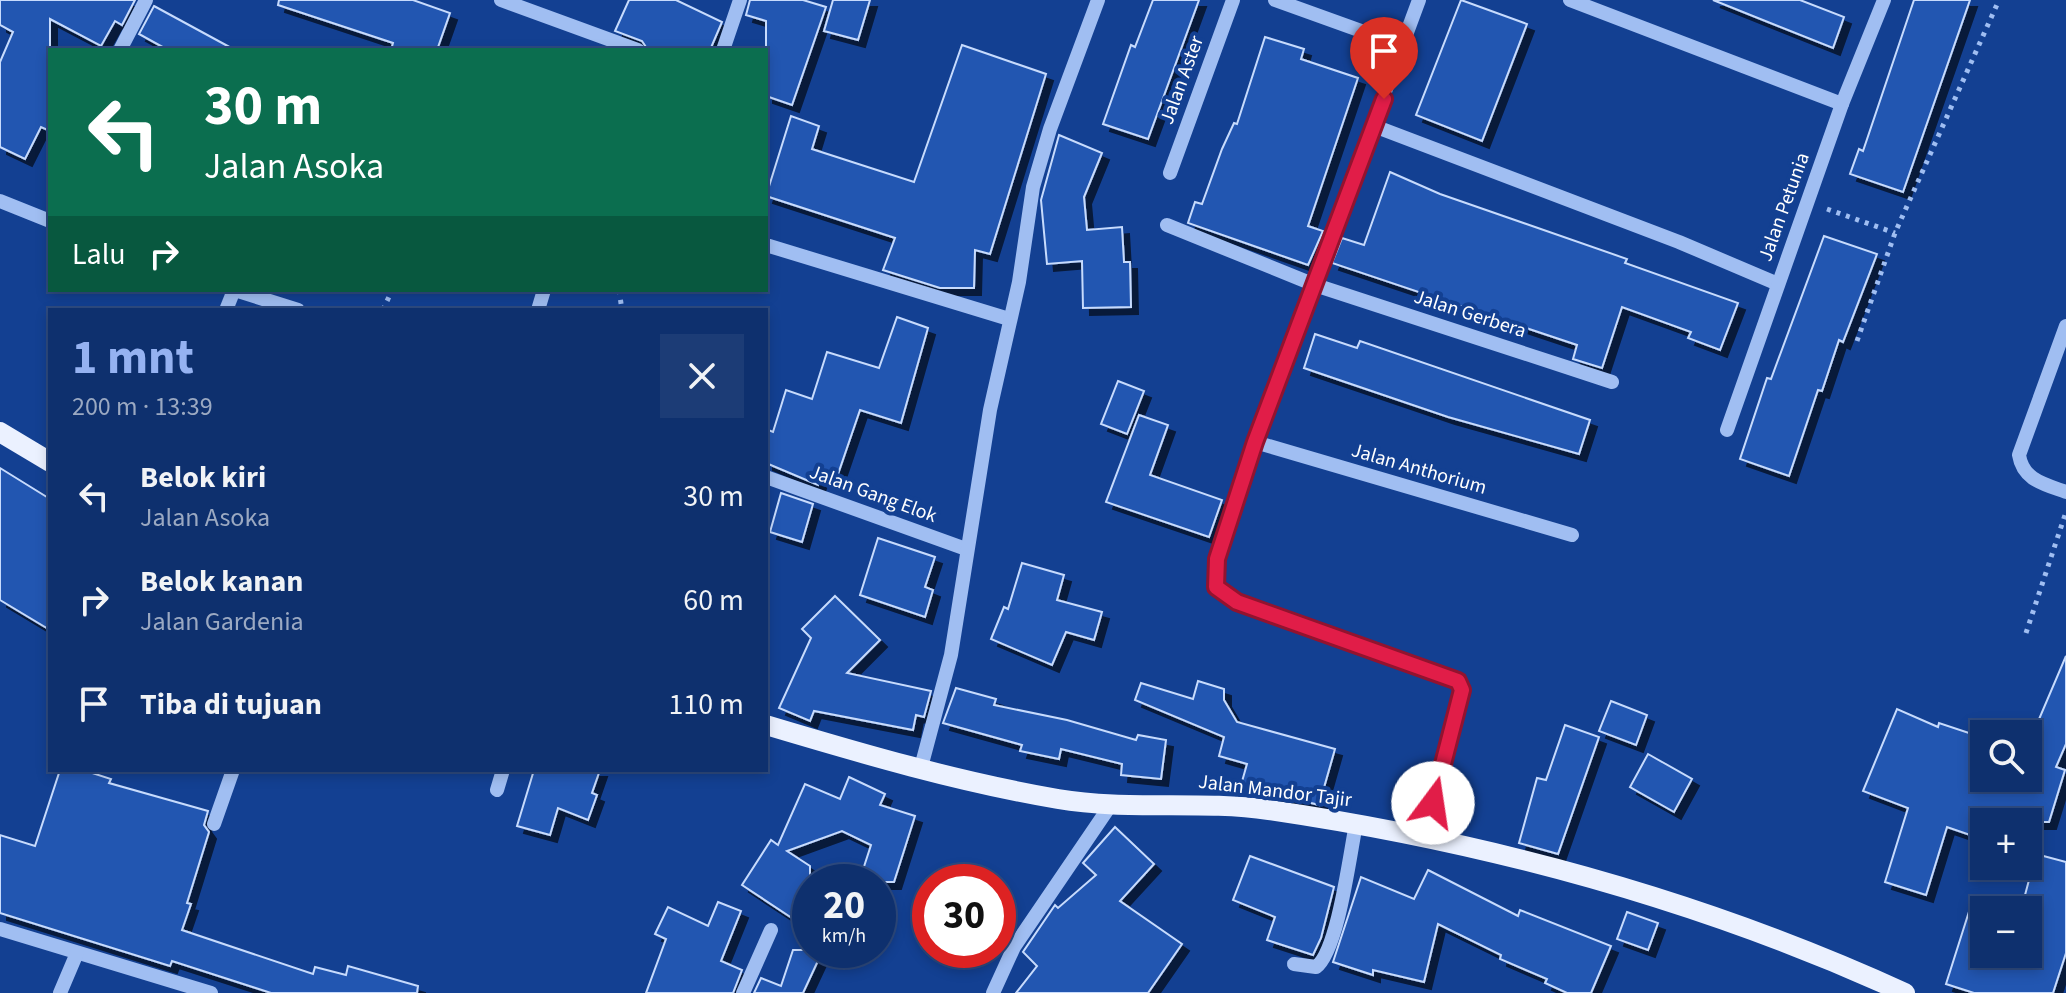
<!DOCTYPE html>
<html lang="id">
<meta charset="utf-8">
<style>
:root{--surface:#0e306e;--page:#1c3c76;--text:#f1f3f6;--muted:#9ba9c2;--line:#2e4b81;--accent:#95b2f1}
body{margin:0;font-family:"Source Sans 3",sans-serif;background:var(--page);color:var(--text);height:100vh;display:flex;flex-direction:column;font-size:30px;white-space:nowrap}
*{box-sizing:border-box;margin:0}
p{font-size:26px;color:var(--muted)}
.icon{flex:none;width:44px;height:44px;fill:none;stroke:currentColor;stroke-width:2;stroke-linecap:round;stroke-linejoin:round}
.map{position:relative;flex:1;overflow:hidden}
.side{position:absolute;left:48px;top:308px;width:720px;height:464px;display:flex;flex-direction:column;background:var(--surface);border-radius:0px;box-shadow:0 4px 12px #0003,0 0 0 2px var(--line)}
.side>*{flex:none}
.guide{position:absolute;left:48px;top:48px;width:720px;height:244px;border-radius:0px;box-shadow:0 4px 12px #0003,0 0 0 2px var(--line);background:#0b6e4f;color:#fff;overflow:hidden}
.tools{position:absolute;left:1970px;top:720px;display:grid;gap:16px}
.tools a{display:grid;place-items:center;width:72px;height:72px;border-radius:0px;background:var(--surface);box-shadow:0 4px 12px #0003,0 0 0 2px var(--line);font-size:40px}
.speed{position:absolute;left:792px;top:864px;display:flex;gap:16px;font-size:40px;font-weight:700;text-align:center}
.speed>*{display:grid;place-content:center;width:104px;height:104px;border-radius:50%;background:var(--surface);box-shadow:0 4px 12px #0003,0 0 0 2px var(--line);line-height:1}
.speed small{font-size:20px;font-weight:400}
.speed .limit{border:12px solid #d22;background:#fff;color:#111}
.pin{position:absolute;display:grid;place-items:center;width:68px;height:68px;color:#fff;margin:-82px -34px;border-radius:50% 50% 50% 0;rotate:-45deg;box-shadow:0 0 8px #0007}
.pin .icon{rotate:45deg}
.me{position:absolute;width:88px;margin:-44px;rotate:14deg;stroke-linejoin:round;filter:drop-shadow(0 0 6px #0008)}
.turn{display:flex;align-items:center;gap:28px;height:168px;padding:0 24px;font-size:36px}
.turn .icon{width:104px;height:104px;stroke-width:2.5}
.turn b{display:block;font-size:56px;line-height:68px}
.then{display:flex;align-items:center;height:76px;padding:0 24px;background:#0003;gap:16px;font-size:30px}
.round{display:grid;place-items:center;flex:none;width:84px;height:84px;border-radius:0px;background:var(--page)}
.overview{display:flex;align-items:center;justify-content:space-between;height:136px;padding:0 24px}
h1{font-size:48px;font-weight:700;line-height:60px;color:var(--accent)}
ul{padding:0;list-style:none}
li{display:flex;align-items:center;gap:24px;height:104px;padding:0 24px}
li div{flex:1}
li b{display:block;font-size:30px}
li em{font-style:normal}
.map>svg:first-child{display:block}
.building{fill:#2156b1;stroke:#c7dbfd;stroke-width:2;filter:url(#shadow)}
.lines{fill:none;stroke-linecap:round;stroke-linejoin:round}
.path{stroke:#a0bef2;stroke-width:5;stroke-dasharray:4 6;stroke-linecap:butt}
.minor{stroke:#a0bef2;stroke-width:14}
.major{stroke:#ebf1ff;stroke-width:20}
.route-casing{stroke:#92132f;stroke-width:20}
.route{stroke:#e11d48;stroke-width:14}
.labels{text-anchor:middle;dominant-baseline:central;stroke-width:8;stroke-linejoin:round;paint-order:stroke}
.street-label{font-size:20px;fill:#fff;stroke:#134092}
</style>
<div class="map">
<svg width="2066" height="993" viewBox="0 0 2066 993">
<defs>
<filter id="shadow"><feDropShadow dx="7" dy="7" stdDeviation="0" flood-color="#0009"/></filter>
</defs>
<rect width="100%" height="100%" fill="#134092"/>
<g class="building">
<path d="M0,0H135L122,25L115,21L101,46L50,19V131L41,127L25,159L0,147V62L13,32L0,25Z"/>
<path d="M279,0H413L450,13L437,50H391L393,43L278,5Z"/>
<path d="M629,0H676L722,22L710,50H648L642,41L615,31Z"/>
<path d="M750,0H803L826,7L792,105L766,96V21L746,15Z"/>
<path d="M833,0H870L858,40L824,31Z"/>
<path d="M1153,0H1199L1148,139L1103,124L1131,45L1135,47Z"/>
<path d="M1461,0L1527,24L1482,141L1416,115Z"/>
<path d="M1713,0H1800L1844,17L1833,48Z"/>
<path d="M1914,0H1970L1903,192L1850,174L1859,149L1863,151Z"/>
<path d="M154,6L235,50H168L139,34Z"/>
<path d="M1265,37L1304,49L1301,59L1358,78L1308,226L1323,231L1308,265L1188,223L1195,202L1202,204L1222,149L1234,123L1237,124Z"/>
<path d="M962,45L1046,74L990,254L975,250L974,288H940L883,270L895,238L766,196L791,116L819,126L812,149L914,182Z"/>
<path d="M1059,135L1102,153L1084,197L1087,230L1122,227L1124,262H1130L1131,307L1083,308L1082,261L1047,264L1041,200Z"/>
<path d="M1390,172L1440,194L1627,259L1625,263L1738,303L1720,350L1688,338L1691,332L1622,307L1602,368L1573,359L1577,345L1332,263L1342,238L1364,245Z"/>
<path d="M1824,236L1877,254L1843,342L1839,340L1822,391L1818,390L1789,476L1740,459L1767,378L1771,379Z"/>
<path d="M897,317L928,328L901,423L860,410L837,477L822,472L818,485L766,463V429L773,432L786,390L812,399L827,352L879,368Z"/>
<path d="M1315,334L1357,348L1360,341L1590,420L1579,454L1448,417L1304,368Z"/>
<path d="M1118,381L1144,391L1127,434L1101,424Z"/>
<path d="M1139,415L1168,425L1150,475L1222,500L1209,537L1106,502Z"/>
<path d="M0,468L50,499V630L0,600Z"/>
<path d="M781,493L813,504L802,542L770,532Z"/>
<path d="M878,538L935,557L925,587L933,590L925,617L860,595Z"/>
<path d="M1022,563L1064,575L1057,600L1102,612L1094,640L1066,632L1052,665L991,639L1004,607L1008,609Z"/>
<path d="M835,596L880,640L847,673L931,691L924,717L916,715L913,730L814,711L810,721L779,708L811,638L802,629Z"/>
<path d="M2066,656V744L2056,767L2065,770L2049,822H1978L1973,836L1947,827L1926,895L1885,882L1908,808L1863,791L1897,709L1938,727L1939,723L1984,738V778H2028V745Z"/>
<path d="M1198,681L1224,689V700L1237,722L1335,749L1319,805L1241,785L1247,764L1219,756L1224,737L1135,700L1141,683L1193,699Z"/>
<path d="M956,688L996,699L994,705L1067,720L1136,740L1138,735L1166,740L1161,779L1121,775L1122,764L1061,749L1059,759L1020,751L1022,745L943,723Z"/>
<path d="M1611,701L1647,715L1636,745L1599,731Z"/>
<path d="M1565,725L1599,737L1558,854L1519,843L1537,778L1546,780Z"/>
<path d="M1648,754L1692,779L1674,812L1630,787Z"/>
<path d="M60,770H83L111,779L109,783L208,811L204,825L209,832L187,903L191,904L182,930L313,974L315,967L346,975L348,966L418,986L417,993H271L172,961L170,966L0,913V835L35,846Z"/>
<path d="M534,770H600L592,793L597,795L588,820L558,808L550,835L517,826Z"/>
<path d="M849,777L885,794L880,805L915,816L894,882H859L871,845L842,831L787,851L810,866V930L742,885L771,840L778,845L805,784L840,799Z"/>
<path d="M1115,827L1154,864L1120,901L1182,944L1148,993H1016L1037,966L1023,952L1055,905L1058,908L1096,875L1083,863Z"/>
<path d="M2036,854L2066,862V953L2053,993H1974L1946,984L1973,899L2007,910H1984V954H2028V910H2021Z"/>
<path d="M1250,856L1334,887L1321,938L1313,955L1267,940L1275,917L1233,900Z"/>
<path d="M1428,870L1518,916L1520,910L1611,946L1591,993H1567L1545,983L1547,979L1500,959L1501,955L1438,924L1424,982L1373,970V975L1333,962L1361,877L1414,899Z"/>
<path d="M718,902L741,911L721,961L742,970L733,993H646L666,939L655,934L668,907L708,926Z"/>
<path d="M1627,912L1658,923L1648,950L1617,939Z"/>
<path d="M793,950H823L803,993H754L761,978L781,986Z"/>
</g>
<g class="lines">
<g class="path">
<path d="M1827,209L1895,233"/>
<path d="M619,290L622,310"/>
<path d="M383,310L392,290"/>
<path d="M1857,341L1895,233L1999,0"/>
<path d="M2026,633L2066,512"/>
</g>
<g class="minor">
<path d="M501,0L638,50"/>
<path d="M1275,0L1403,46"/>
<path d="M1419,0L1255,442L1217,559L1216,587L1237,602L1458,681L1462,690L1433,803"/>
<path d="M1570,0L1842,104"/>
<path d="M120,50L146,0"/>
<path d="M723,50L740,0"/>
<path d="M1374,126L1679,242L1778,284"/>
<path d="M1170,173L1233,0"/>
<path d="M0,201L50,221"/>
<path d="M1167,225L1315,285L1612,382"/>
<path d="M766,245L1009,319"/>
<path d="M235,290L298,310"/>
<path d="M226,310L234,290"/>
<path d="M538,310L544,290"/>
<path d="M2066,326L2019,455C2023,480 2044,484 2066,492"/>
<path d="M1727,430L1842,104L1884,0"/>
<path d="M1255,442L1572,535"/>
<path d="M766,477L966,549"/>
<path d="M920,771L951,655L990,410L1019,282L1033,187L1050,129L1098,0"/>
<path d="M497,790L503,770"/>
<path d="M214,824L233,770"/>
<path d="M0,929L211,993"/>
<path d="M1294,964L1316,967C1338,951 1350,853 1356,824"/>
<path d="M60,993L77,953"/>
<path d="M743,993L771,930"/>
<path d="M993,993L1014,947L1112,803"/>
</g>
<g class="major">
<path d="M0,432L50,462"/>
<path d="M766,725C863,754 959,782 1058,799C1128,811 1199,800 1269,810C1487,842 1704,901 1905,993"/>
</g>
</g>
<g class="lines">
<defs>
<path id="route" d="M1384,99L1255,442L1217,559L1216,587L1237,602L1458,681L1462,690L1433,803"/>
</defs>
<use href="#route" class="route-casing"/>
<use href="#route" class="route"/>
</g>
<g class="labels">
<g class="street-label">
<text transform="translate(1182 80) rotate(-70)">Jalan Aster</text>
<text transform="translate(1784 207) rotate(-70)">Jalan Petunia</text>
<text transform="translate(1470 314) rotate(18)">Jalan Gerbera</text>
<text transform="translate(1419 469) rotate(16)">Jalan Anthorium</text>
<text transform="translate(873 494) rotate(20)">Jalan Gang Elok</text>
<text transform="translate(1275 791) rotate(7)">Jalan Mandor Tajir</text>
</g>
</g>
</svg>
<div class="tools">
<a><svg class="icon" aria-label="search" viewBox="0 0 24 24"><circle cx="10" cy="10" r="6"/><path d="M15 15l6 6"/></svg></a>
<a>+</a>
<a>−</a>
</div>
<div class="speed"><div>20<small>km/h</small></div><div class="limit">30</div></div>
<div class="pin" style="left:1384px;top:99px;background:#d93025"><svg class="icon" aria-label="arrive" viewBox="0 0 24 24"><path d="M6 21V4h12l-3 4 3 4H6"/></svg></div>
<svg class="me" style="left:1433px;top:803px" viewBox="-20 -20 40 40"><circle r="19" fill="#fff"/><path d="M0-13L10 11 0 6-10 11z" fill="#e11d48"/></svg>
<div class="guide">
<div class="turn"><svg class="icon" aria-label="left" viewBox="0 0 24 24"><path d="M17 20v-9H6M10 6l-5 5 5 5"/></svg><div><b>30 m</b>Jalan Asoka</div></div>
<div class="then">Lalu<svg class="icon" aria-label="right" viewBox="0 0 24 24"><path d="M7 20v-9h11M14 6l5 5-5 5"/></svg></div>
</div>
<section class="side">
<div class="overview"><div><h1>1 mnt</h1><p>200 m · 13:39</p></div><a class="round"><svg class="icon" aria-label="close" viewBox="0 0 24 24"><path d="M6 6l12 12M18 6L6 18"/></svg></a></div>
<ul>
<li><svg class="icon" aria-label="left" viewBox="0 0 24 24"><path d="M17 20v-9H6M10 6l-5 5 5 5"/></svg><div><b>Belok kiri</b><p>Jalan Asoka</p></div><em>30 m</em></li>
<li><svg class="icon" aria-label="right" viewBox="0 0 24 24"><path d="M7 20v-9h11M14 6l5 5-5 5"/></svg><div><b>Belok kanan</b><p>Jalan Gardenia</p></div><em>60 m</em></li>
<li><svg class="icon" aria-label="arrive" viewBox="0 0 24 24"><path d="M6 21V4h12l-3 4 3 4H6"/></svg><div><b>Tiba di tujuan</b></div><em>110 m</em></li>
</ul>
</section>
</div>
